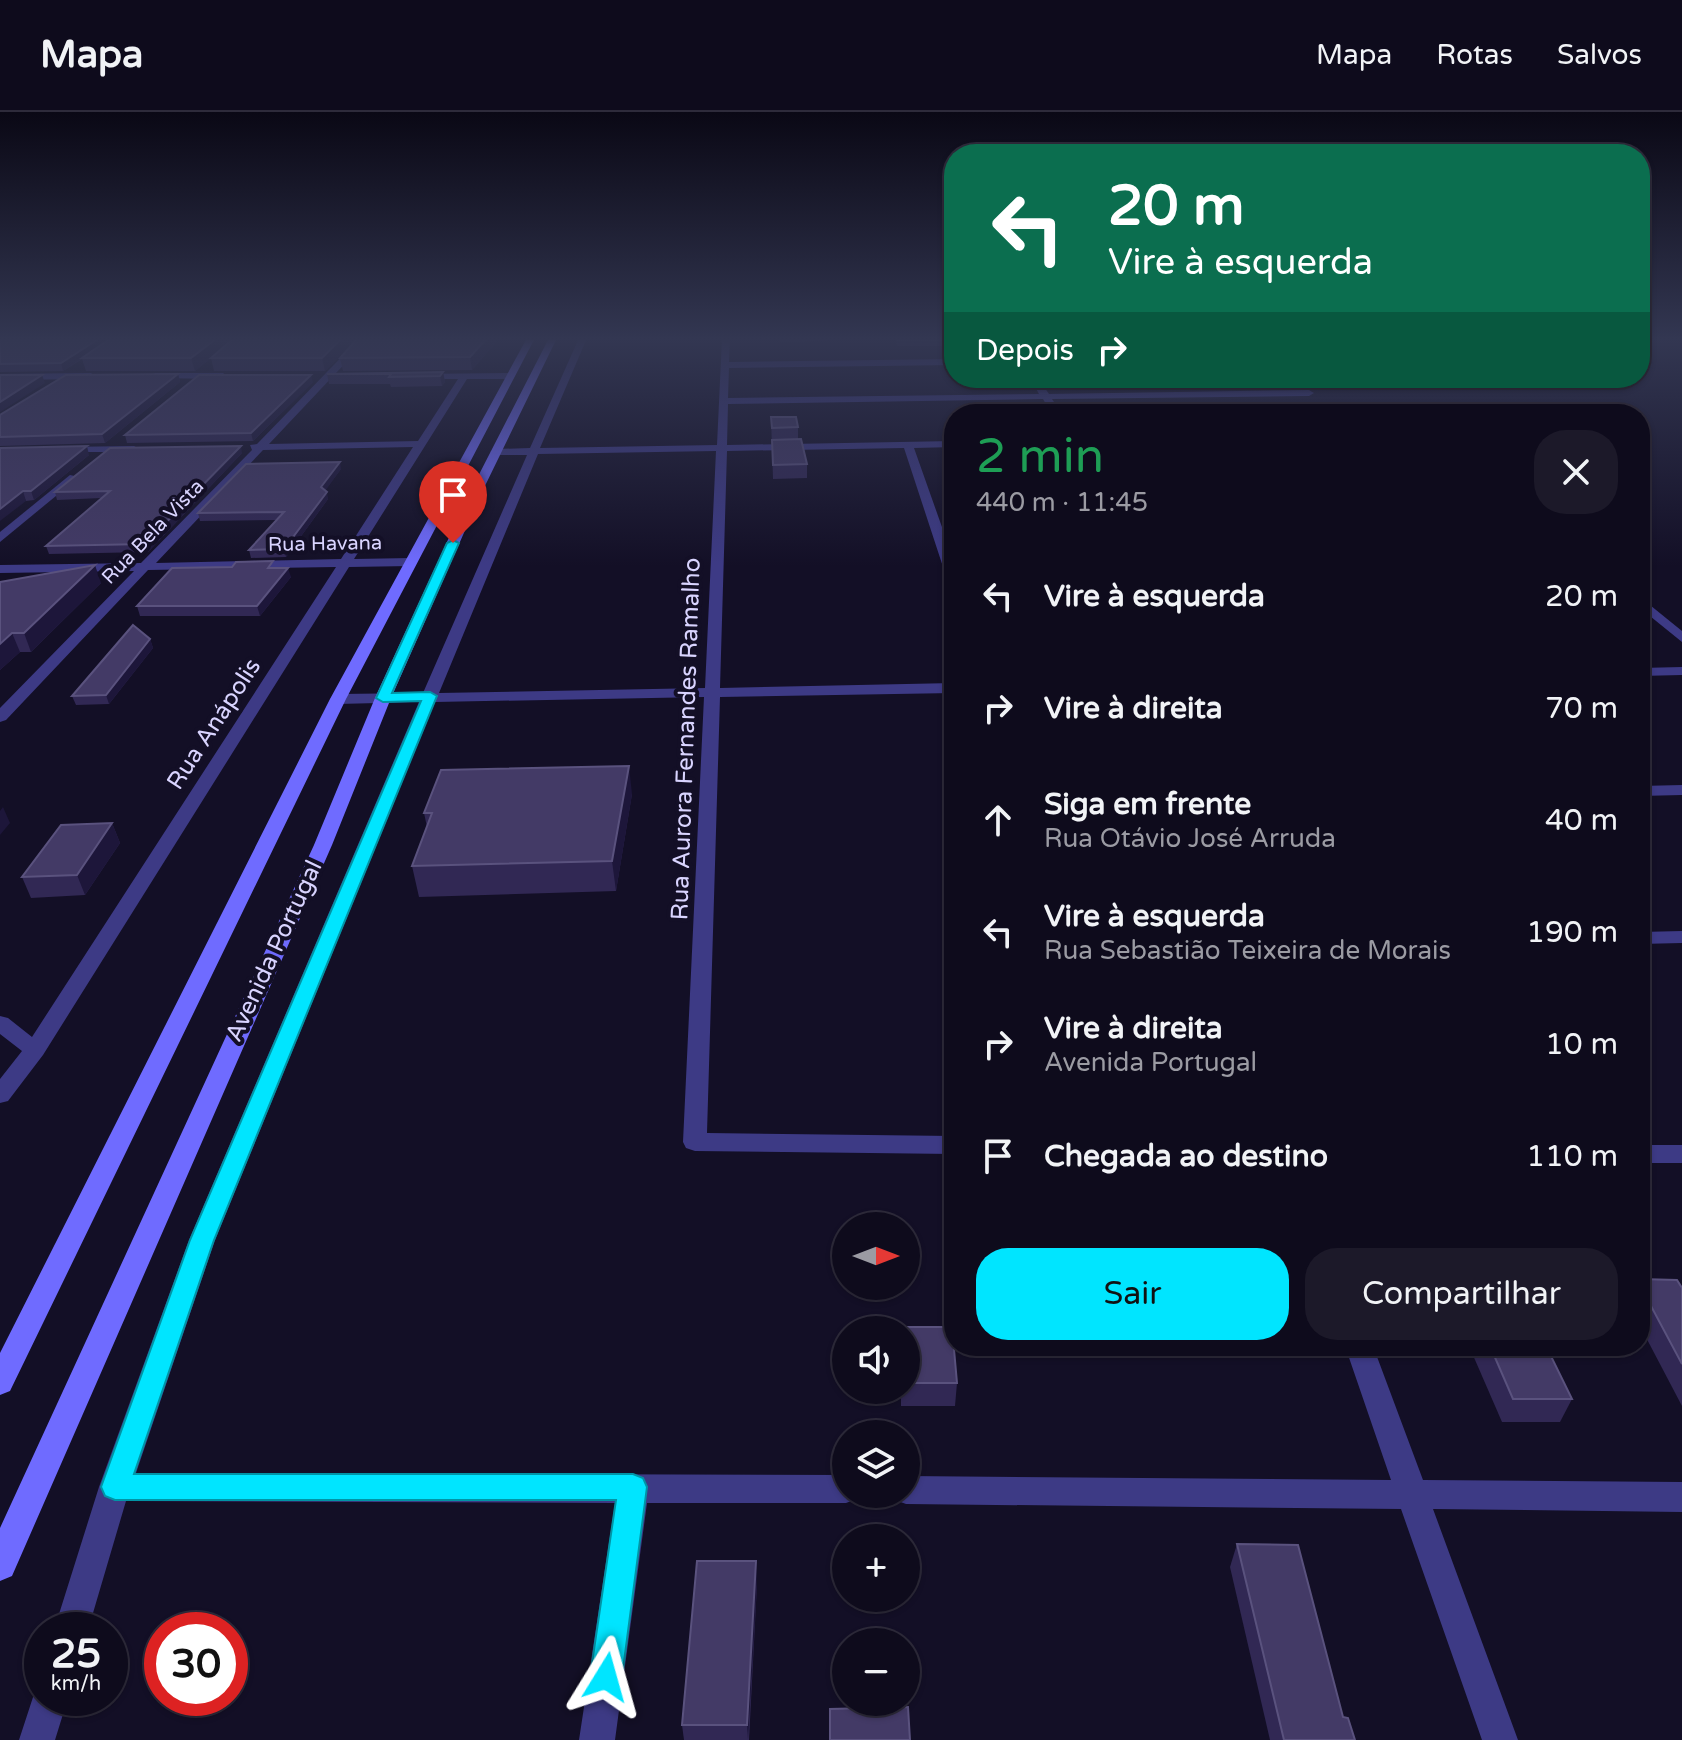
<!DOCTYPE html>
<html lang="pt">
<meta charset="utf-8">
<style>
:root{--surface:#0e0b1c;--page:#1c1929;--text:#f1f3f6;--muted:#9b9ba3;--line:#2e2b3b;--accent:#00e5ff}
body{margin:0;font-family:"Varela Round",sans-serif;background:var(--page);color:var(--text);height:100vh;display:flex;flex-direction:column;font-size:30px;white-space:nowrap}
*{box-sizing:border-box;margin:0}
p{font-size:26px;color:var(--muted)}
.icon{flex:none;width:44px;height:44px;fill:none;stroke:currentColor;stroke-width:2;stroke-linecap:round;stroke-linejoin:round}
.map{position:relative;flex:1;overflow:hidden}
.details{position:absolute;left:944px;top:292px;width:706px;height:952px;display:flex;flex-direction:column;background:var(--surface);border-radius:32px;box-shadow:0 2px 6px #0004,0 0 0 2px var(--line)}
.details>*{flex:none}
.guide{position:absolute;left:944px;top:32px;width:706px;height:244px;border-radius:32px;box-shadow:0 2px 6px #0004,0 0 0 2px var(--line);background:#0b6e4f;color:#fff;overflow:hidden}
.needle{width:52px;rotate:90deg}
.controls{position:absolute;left:832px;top:1100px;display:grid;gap:16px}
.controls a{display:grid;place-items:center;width:88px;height:88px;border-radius:50%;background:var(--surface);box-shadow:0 2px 6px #0004,0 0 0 2px var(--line);font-size:40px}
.speed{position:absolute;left:24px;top:1500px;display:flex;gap:16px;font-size:40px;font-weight:700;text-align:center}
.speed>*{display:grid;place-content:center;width:104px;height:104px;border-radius:50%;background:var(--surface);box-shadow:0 2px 6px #0004,0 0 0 2px var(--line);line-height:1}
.speed small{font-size:20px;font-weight:400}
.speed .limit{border:12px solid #d22;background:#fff;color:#111}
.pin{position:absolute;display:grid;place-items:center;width:68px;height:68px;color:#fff;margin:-82px -34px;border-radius:50% 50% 50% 0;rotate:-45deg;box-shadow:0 0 8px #0007}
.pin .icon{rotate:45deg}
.me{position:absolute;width:88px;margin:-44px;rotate:8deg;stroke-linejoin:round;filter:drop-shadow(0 0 6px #0008)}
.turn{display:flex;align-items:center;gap:28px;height:168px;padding:0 32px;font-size:36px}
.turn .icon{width:104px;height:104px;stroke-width:2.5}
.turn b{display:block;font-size:56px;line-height:68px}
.then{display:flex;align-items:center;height:76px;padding:0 32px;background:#0003;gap:16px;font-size:30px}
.round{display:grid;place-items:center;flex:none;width:84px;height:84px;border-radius:32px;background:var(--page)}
.headline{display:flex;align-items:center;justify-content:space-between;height:136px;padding:0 32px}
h1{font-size:48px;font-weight:600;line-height:60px;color:#1e9e55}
.primary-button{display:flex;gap:16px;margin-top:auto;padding:16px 32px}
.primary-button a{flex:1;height:92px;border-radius:32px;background:var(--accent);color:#111;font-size:32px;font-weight:600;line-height:92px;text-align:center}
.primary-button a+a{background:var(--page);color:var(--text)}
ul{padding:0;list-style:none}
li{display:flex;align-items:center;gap:24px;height:112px;padding:0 32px}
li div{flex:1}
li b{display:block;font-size:30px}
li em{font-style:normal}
header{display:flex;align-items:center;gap:48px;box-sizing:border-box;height:112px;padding:0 40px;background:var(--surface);border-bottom:2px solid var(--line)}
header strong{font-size:38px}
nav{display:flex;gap:44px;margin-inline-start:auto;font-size:28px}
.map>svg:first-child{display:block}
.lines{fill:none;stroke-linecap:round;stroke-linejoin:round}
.minor{fill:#3d3a85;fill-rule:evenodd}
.secondary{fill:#6f6bff;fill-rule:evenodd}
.wall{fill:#312854}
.shaded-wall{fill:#1d163a}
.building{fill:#433a66;stroke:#5a527e;stroke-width:2}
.route{fill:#00e5ff;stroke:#0095a6;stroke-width:2}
.labels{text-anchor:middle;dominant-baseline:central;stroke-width:8;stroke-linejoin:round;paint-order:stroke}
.far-street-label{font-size:20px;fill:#d9d4ff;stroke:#130f26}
.street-label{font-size:24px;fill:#d9d4ff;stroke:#130f26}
</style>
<header>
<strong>Mapa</strong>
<nav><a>Mapa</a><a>Rotas</a><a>Salvos</a></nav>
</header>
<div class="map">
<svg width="1682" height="1628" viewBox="0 0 1682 1628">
<rect width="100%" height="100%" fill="#130f26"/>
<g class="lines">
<g class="minor">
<path d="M360,226H369L269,332L418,329L458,267H419L416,262L511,261L515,264L511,267H467L354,447L411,446L417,450L411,454L349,455L43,943L8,989L0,991V967L22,939L0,922V904L8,906L32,925L336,455L148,458L6,608L0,610V596L134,459L0,461V453L141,451L252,338L250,333L257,332ZM413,335L341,447L156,451L263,338Z"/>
<path d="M579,226H587L540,336L717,333L722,226H730L729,250L954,247V253L729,256L728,286L1039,282L1030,266H1038L1049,282L1309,278L1314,281L1309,284L1052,287L1062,302H1052L1043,287L728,292L727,333L954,329V335L914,336L954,449V471L947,467L904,336L727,339L720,576L954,571V581L720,585L707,1021L954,1024V1042L695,1039L686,1036L683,1030L704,585L435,590L215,1128L136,1361L846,1363V1382H859L857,1387L846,1391H647L615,1628H579L615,1391L126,1389L88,1518H54L99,1375L189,1128L419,590L338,592L330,587L338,582L423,581L527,343H495L490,340L495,337L530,336ZM716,339L705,576L439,581L538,342Z"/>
<path d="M155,261H223L227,264L223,267L152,266Z"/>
<path d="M0,262L91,261L95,264L91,267L0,268Z"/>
<path d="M1426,296L1434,302H1424L1421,299Z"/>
<path d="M62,335L134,334L139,337L134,340H58L57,338Z"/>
<path d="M70,363L79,365L0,430V420Z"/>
<path d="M1640,485L1682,519V530L1640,496Z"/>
<path d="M1682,555V563L1640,564V556Z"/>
<path d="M1682,673V683L1640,684V674Z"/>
<path d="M1682,819V831L1640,832V820Z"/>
<rect x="1640" y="1033" width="42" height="18"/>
<path d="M1345,1234H1373L1423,1368L1682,1370V1400L1433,1397L1518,1628H1482L1401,1397L906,1392L895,1388L892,1382H906V1364L1391,1368Z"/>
<path d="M42,1572V1586H68L55,1628H19L37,1573Z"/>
</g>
<g class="secondary">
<path d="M527,226H535L346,587L10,1279L0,1283V1241L330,587Z"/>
<path d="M549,226H557L482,380L391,586L332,733L12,1464L0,1469V1416L314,733L375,586L470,380Z"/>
</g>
</g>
<g class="wall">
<path d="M100,226L102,232L111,226H357L325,259H214L211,246L195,259H86L82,247L63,259L0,260V227Z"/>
<path d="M780,226H845V228L780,230Z"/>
<path d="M896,226H954V234H897Z"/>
<path d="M496,228V230L472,258L343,259L340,246Z"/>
<path d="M443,260L445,270L442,274L391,275L390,272H329L327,262Z"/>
<path d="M178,262L180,270L105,331L0,334V303Z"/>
<path d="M313,270L253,329L127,331L125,323Z"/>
<path d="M771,305L798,315V327L807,352V366L773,367Z"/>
<path d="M0,336L89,343L34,388L26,389Z"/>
<path d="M242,341L148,440L49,442L46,434L101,386L57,388L55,380Z"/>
<path d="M341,357L325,378L328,387L286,445L251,446L249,438L277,408L200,409L198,401Z"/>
<path d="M275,456L291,465L260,504H140L137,494Z"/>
<path d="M0,470L101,471L31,540H20L0,558Z"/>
<path d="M150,527L153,536L109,592L76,593L72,584Z"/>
<path d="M632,682L616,779L419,785L412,754L427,715L424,701Z"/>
<path d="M112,711L120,731L85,783L31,786L22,765Z"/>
<path d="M1640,1167L1682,1176V1294L1640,1214Z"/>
<path d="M906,1218L957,1271L955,1294H901V1278H906Z"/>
<path d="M1469,1234H1546L1572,1287L1560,1310H1502Z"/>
<path d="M1237,1432L1343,1605L1355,1628H1270L1230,1455Z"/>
<path d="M757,1472L749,1628H684L682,1613Z"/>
</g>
<g class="shaded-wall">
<path d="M100,226L102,233L63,259L61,251Z"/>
<path d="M217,226H236L195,259L191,246Z"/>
<path d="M342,226H357L325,259L322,246Z"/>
<path d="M487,226H497L496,230L472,258L470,245Z"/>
<path d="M443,260L445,270L442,274L440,264Z"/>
<path d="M178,262L180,270L105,331L102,322Z"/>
<path d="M42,263L45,271L0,300V290Z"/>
<path d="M311,263L313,270L253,329L251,321Z"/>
<path d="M87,334L89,343L34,388L31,379Z"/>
<path d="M241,334L242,341L148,440L145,432Z"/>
<path d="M340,350L341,357L323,382L321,375Z"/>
<path d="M23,379L26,389L0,409V397Z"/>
<path d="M327,380L328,387L286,445L284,437Z"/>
<path d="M95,453L101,471L31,540L24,521Z"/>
<path d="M288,456L291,465L260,504L257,494Z"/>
<path d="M12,521L20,540L0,558V532Z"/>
<path d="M150,527L153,536L109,592L106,583Z"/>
<path d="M629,654L632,682L616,779L612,749Z"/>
<path d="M3,695L10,711L0,723V699Z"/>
<path d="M112,711L120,731L85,783L77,763Z"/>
<path d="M756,1449L757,1472L748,1628L747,1613Z"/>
</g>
<g class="building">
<path d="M100,226L61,251L0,252V227Z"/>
<path d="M111,226H217L191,246H82Z"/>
<path d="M234,226H342L322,246H211Z"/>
<path d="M358,226H487L470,245L340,246Z"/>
<rect x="897" y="226" width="57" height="2"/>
<path d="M443,260L440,264L389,265L391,262H327Z"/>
<path d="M178,262L102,322L0,325V303L66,263Z"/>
<path d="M0,263H42L0,290Z"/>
<path d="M199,263H311L251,321L125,323Z"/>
<path d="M771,305H796L798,315L772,316Z"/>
<path d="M801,327L807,352L773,353L772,328Z"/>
<path d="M87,334L31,379H23L0,397V336Z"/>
<path d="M241,334L145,432L46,434L110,379L55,380L110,336Z"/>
<path d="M340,350L321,375L327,380L284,437L249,438L284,400L198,401L246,352Z"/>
<path d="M273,449L268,456H288L257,494H137L172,456L232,455L236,450Z"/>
<path d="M95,453L24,521H12L0,532V470Z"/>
<path d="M133,513L150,527L106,583L72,584Z"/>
<path d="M629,654L612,749L412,754L432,701H424L441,658Z"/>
<path d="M112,711L77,763L22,765L61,713Z"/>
<path d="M1640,1167L1677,1168L1682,1176V1252L1651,1194H1646L1640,1183Z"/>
<path d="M900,1215H952L957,1271H906V1218H900Z"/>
<path d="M1490,1234H1546L1572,1287H1513Z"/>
<path d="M1237,1432L1298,1433L1343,1605L1348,1606L1355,1628H1284Z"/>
<path d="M697,1449H756L747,1613H682Z"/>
<path d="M908,1595L910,1628H830V1597Z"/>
</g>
<linearGradient id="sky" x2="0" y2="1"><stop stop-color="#0a0815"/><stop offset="0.5" stop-color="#333752"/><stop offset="1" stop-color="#333752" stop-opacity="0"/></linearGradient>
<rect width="1682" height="454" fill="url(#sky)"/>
<path class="route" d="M453,428L459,431L392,581L430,580L437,584L214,1128L134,1362H633L643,1366L647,1375L622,1565L617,1576L606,1581L595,1576L590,1565L616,1388H115L105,1384L101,1375L190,1128L421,589L383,590L376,586L447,431Z"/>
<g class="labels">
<g class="far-street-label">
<text transform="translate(153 420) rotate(-46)">Rua Bela Vista</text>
<text transform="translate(325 432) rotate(-1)">Rua Havana</text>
</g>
<g class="street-label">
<text transform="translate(214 612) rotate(-57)">Rua Anápolis</text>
<text transform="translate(686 627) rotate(-88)">Rua Aurora Fernandes Ramalho</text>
<text transform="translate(274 839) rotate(-65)">Avenida Portugal</text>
</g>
</g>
</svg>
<div class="controls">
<a><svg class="needle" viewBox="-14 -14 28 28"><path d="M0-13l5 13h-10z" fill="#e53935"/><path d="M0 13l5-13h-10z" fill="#9b9ba3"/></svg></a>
<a><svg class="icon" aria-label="sound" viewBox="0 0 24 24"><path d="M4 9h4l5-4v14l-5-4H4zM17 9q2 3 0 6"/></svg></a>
<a><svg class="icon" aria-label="layers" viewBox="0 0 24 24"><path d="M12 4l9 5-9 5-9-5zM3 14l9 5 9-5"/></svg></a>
<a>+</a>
<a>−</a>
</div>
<div class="speed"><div>25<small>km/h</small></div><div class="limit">30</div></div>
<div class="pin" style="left:453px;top:431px;background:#d93025"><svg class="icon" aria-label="arrive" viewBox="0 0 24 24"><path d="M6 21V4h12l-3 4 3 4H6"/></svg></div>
<svg class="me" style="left:606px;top:1565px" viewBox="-20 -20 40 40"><path d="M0-17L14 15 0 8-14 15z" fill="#00e5ff" stroke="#fff" stroke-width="4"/></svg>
<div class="guide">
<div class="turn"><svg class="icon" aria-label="left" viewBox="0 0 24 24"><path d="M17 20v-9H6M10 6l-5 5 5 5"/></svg><div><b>20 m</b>Vire à esquerda</div></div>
<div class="then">Depois<svg class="icon" aria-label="right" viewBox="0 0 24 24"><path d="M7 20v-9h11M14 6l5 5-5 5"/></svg></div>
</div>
<section class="details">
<div class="headline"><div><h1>2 min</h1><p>440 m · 11:45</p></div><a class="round"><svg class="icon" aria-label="close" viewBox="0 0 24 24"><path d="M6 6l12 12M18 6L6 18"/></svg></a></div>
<ul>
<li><svg class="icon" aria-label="left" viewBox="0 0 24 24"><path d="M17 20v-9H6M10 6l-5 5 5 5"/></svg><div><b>Vire à esquerda</b></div><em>20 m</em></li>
<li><svg class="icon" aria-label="right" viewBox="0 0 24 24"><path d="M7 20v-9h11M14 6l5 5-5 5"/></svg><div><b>Vire à direita</b></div><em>70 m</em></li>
<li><svg class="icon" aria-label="ahead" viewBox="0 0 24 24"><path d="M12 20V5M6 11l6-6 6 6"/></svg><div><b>Siga em frente</b><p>Rua Otávio José Arruda</p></div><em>40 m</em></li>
<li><svg class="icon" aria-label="left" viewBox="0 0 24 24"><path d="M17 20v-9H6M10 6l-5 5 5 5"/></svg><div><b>Vire à esquerda</b><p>Rua Sebastião Teixeira de Morais</p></div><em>190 m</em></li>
<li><svg class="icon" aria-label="right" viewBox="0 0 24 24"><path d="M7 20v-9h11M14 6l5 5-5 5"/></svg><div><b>Vire à direita</b><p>Avenida Portugal</p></div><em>10 m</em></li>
<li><svg class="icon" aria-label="arrive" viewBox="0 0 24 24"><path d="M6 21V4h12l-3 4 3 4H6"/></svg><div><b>Chegada ao destino</b></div><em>110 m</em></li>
</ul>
<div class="primary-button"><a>Sair</a><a>Compartilhar</a></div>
</section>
</div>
